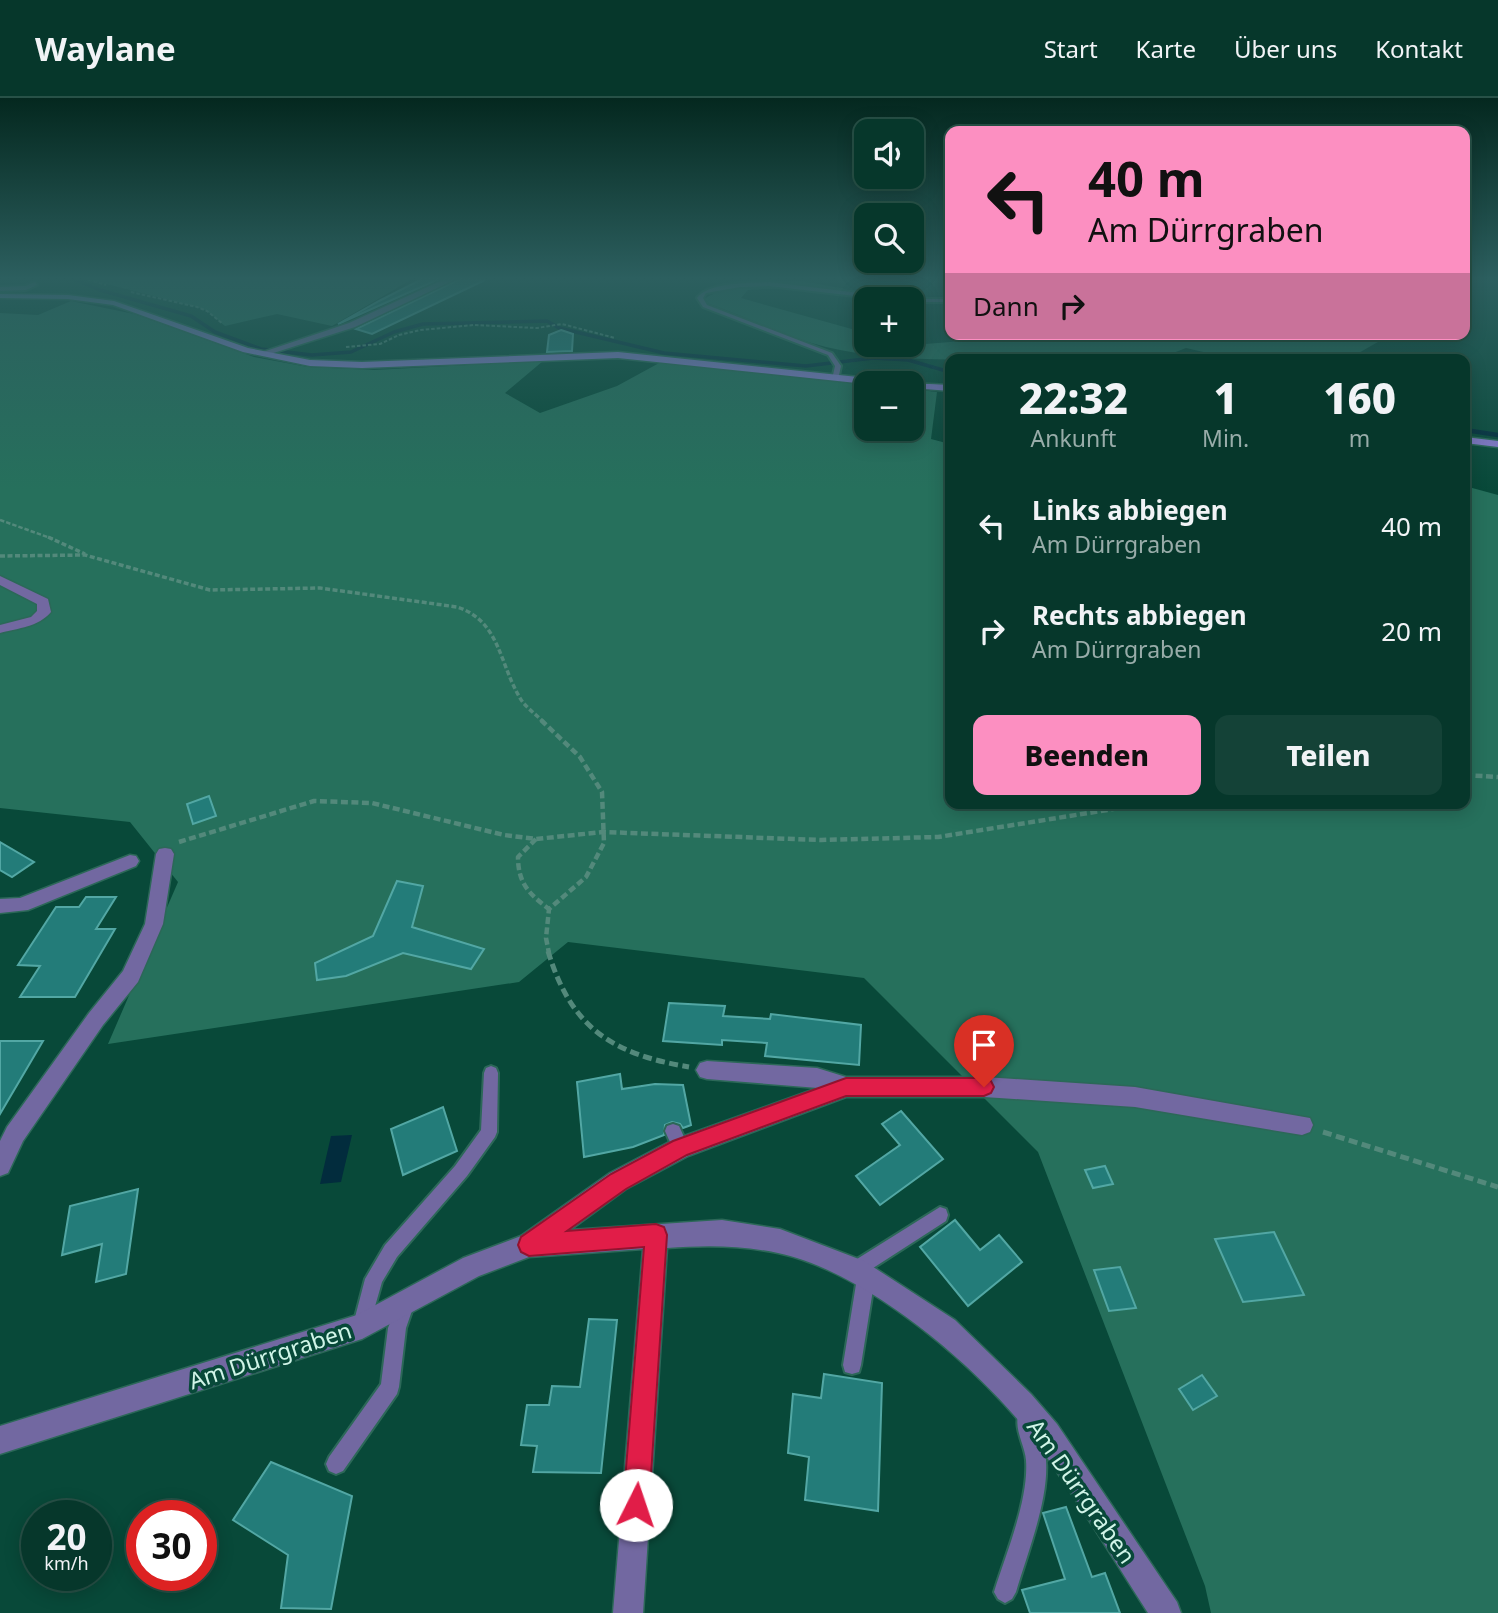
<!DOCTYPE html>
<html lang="de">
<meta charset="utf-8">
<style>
:root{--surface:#06372b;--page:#144237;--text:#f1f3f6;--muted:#98aca9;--line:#275147;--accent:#fc8fc1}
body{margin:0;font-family:"Noto Sans",sans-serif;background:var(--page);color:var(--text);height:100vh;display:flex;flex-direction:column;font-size:26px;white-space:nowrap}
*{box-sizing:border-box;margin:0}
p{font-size:23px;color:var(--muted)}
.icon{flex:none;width:38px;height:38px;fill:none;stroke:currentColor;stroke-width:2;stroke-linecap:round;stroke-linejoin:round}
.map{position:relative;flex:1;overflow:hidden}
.details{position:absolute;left:945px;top:256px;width:525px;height:455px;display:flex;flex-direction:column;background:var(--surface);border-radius:14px;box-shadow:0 4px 18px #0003,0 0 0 2px var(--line)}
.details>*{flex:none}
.top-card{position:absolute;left:945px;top:28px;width:525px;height:214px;border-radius:14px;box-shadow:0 4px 18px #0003,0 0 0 2px var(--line);background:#fc8fc1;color:#111;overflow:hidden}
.controls{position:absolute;left:854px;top:21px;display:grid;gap:14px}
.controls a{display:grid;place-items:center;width:70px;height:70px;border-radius:14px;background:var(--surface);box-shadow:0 4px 18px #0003,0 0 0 2px var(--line);font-size:35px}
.speed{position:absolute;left:21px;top:1402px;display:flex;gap:14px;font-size:35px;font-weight:700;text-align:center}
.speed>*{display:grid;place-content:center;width:91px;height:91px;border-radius:50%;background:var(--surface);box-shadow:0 4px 18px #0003,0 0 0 2px var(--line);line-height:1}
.speed small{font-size:18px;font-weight:400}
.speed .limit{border:10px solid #d22;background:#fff;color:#111}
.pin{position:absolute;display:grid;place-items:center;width:60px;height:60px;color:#fff;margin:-72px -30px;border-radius:50% 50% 50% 0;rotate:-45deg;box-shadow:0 0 7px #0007}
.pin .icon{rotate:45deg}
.me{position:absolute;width:77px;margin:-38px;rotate:4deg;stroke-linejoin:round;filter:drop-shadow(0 0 5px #0008)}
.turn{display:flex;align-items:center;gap:24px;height:147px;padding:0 28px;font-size:32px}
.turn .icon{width:91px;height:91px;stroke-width:2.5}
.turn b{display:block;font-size:49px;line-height:60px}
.then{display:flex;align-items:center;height:66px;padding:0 28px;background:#0003;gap:14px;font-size:26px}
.eta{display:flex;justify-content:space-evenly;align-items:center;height:119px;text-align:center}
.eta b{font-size:42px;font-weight:800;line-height:49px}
.action{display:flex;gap:14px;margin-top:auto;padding:14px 28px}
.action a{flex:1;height:80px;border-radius:14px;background:var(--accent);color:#111;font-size:28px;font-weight:800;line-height:80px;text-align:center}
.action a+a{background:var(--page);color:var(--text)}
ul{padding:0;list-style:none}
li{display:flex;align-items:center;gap:21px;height:105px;padding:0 28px}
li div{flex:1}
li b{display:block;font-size:26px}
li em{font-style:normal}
header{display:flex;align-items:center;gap:42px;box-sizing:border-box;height:98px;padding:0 35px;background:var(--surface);border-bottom:2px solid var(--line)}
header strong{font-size:33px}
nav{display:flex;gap:38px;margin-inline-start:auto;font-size:24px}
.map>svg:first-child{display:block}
.green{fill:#26705c}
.water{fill:#022c3d}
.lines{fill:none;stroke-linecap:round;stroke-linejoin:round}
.stream-far1{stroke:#022c3d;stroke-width:3.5}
.stream{stroke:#022c3d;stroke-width:4.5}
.building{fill:#237c79;stroke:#52a7a4;stroke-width:2}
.service-casing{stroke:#2c6858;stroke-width:4}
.minor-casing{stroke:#2c6858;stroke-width:3}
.secondary-casing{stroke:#2c6858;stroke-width:3}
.path-far4{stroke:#53897b;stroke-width:2;stroke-dasharray:3.5 2;stroke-linecap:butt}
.path-far3{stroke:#53897b;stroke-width:2.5;stroke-dasharray:4.5 2;stroke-linecap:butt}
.path-far2{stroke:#53897b;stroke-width:3.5;stroke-dasharray:5 2.5;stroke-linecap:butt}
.path-far1{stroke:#53897b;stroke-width:4.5;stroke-dasharray:7 3.5;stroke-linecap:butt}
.path{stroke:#53897b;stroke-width:5;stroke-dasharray:9 4.5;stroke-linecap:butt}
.service{fill:#7268a1;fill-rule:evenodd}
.minor{fill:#7268a1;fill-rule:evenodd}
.secondary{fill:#907dd7;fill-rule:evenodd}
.route{fill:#e11d48;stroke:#92132f;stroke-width:2}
.labels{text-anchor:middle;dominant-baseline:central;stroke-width:7;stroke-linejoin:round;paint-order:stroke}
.near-street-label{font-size:23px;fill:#d1f5e8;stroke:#084939}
</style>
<header>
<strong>Waylane</strong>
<nav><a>Start</a><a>Karte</a><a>Über uns</a><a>Kontakt</a></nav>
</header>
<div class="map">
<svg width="1498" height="1515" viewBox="0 0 1498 1515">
<rect width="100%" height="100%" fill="#084939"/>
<g class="green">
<path d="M83,180H414L332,228L277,216L225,228L207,213L197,209Z"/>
<path d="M801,183L846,191L835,196L781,190L748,192L741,200L866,235V247H912L1054,236H1392L1348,261H1234L1186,250L1168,257L1177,261C1144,261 1113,258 1081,258C996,259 910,269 826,249C783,238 743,217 701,203C732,182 765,184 801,183Z"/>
<path d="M71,203L134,216L254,259L308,269L374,272L543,263L505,295L540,315L617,288L661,264L866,287V331H912V291L937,294L931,341L950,346V705H1465V388L1498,397V1515H1211L1205,1488L1038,1054L864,880L568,844L519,884L108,946L178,784L130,724L0,710V215L38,217Z"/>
</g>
<path class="water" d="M352,1037L341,1084L320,1086L331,1038Z"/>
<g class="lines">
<path class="stream-far1" d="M71,180L100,192L191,218L215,234L261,251L312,257L351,254L394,234L423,226L547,223L559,230L664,255L806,268L873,260L908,262L950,274"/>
<path class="stream" d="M1465,332L1498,337"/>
</g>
<g class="building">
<path d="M424,180L439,181L338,226L379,203Z"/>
<path d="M460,181L485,182L372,236L356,231Z"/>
<path d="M561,232L573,236L572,253L547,254L549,237Z"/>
<path d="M209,698L216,718L193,726L187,706Z"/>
<path d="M0,744L34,764L12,779L0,772Z"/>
<path d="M397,783L423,788L412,829L484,851L471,871L403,855L346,878L317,882L315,865L373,838Z"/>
<path d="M86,799H116L96,831H115L75,899H20L40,868L18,867L56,809H79Z"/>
<path d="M669,905L725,908L723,918L770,921L771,916L861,927L859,967L765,958L767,945L722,942V947L663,943Z"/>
<path d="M0,943H43L0,1016Z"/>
<path d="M620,976L622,991L655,986L683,987L691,1027L683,1030L680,1026L672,1024L665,1027L664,1037L633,1049L584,1059L577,984Z"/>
<path d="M443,1009L457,1053L403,1077L391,1031Z"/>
<path d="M901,1013L943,1061L880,1107L856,1078L900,1047L882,1026Z"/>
<path d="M1105,1068L1113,1086L1093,1090L1085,1072Z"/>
<path d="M138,1091L126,1176L96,1184L102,1146L62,1157L70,1108Z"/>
<path d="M955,1122L980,1152L999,1137L1022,1164L968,1208L920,1149Z"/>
<path d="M1274,1134L1304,1197L1243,1204L1215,1141Z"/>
<path d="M1120,1169L1136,1210L1109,1213L1094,1172Z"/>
<path d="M589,1221L617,1222L601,1375L533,1374L537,1348L521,1347L527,1307H549L552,1288L580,1289Z"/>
<path d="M824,1276L882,1285L878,1413L805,1402L809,1359L788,1355L793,1296L821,1300Z"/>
<path d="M1202,1277L1217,1298L1193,1312L1179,1291Z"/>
<path d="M271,1364L352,1398L331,1511L281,1510L288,1457L233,1422Z"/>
<path d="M1066,1409L1092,1479L1105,1475L1120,1515H1030L1022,1492L1065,1481L1043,1415Z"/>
</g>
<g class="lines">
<defs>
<g id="service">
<path d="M35,184L37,187L26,192L0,193V189L25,188Z"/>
<path d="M769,184L892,199L895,201H881L769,188L740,189L706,195L703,200L707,207L832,255L841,268L839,277L836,279L833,277L835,268L828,257L703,209L697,200C708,184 750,185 769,184Z"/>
<path d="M910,201H949L950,204H912Z"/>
<path d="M491,968L496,970L498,975L497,1034L495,1039L467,1078L397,1159L382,1184L368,1233L362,1236L356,1233L353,1227L365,1181L385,1147L455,1068L481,1032L484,975L486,970Z"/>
<path d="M673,1026L679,1028L689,1050L687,1055L681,1057L675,1055L665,1033L667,1028Z"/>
<path d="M940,1109L946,1111L948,1117L946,1123L870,1172L875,1179L861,1267L859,1274L852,1276L845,1274L843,1267L857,1180L849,1178L846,1172L849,1166Z"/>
<path d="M405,1198L411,1201L414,1207L406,1230L399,1289L397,1296L343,1373L336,1376L329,1373L326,1366L329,1359L381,1286L388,1230L399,1201Z"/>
<path d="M1026,1312L1033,1315C1038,1329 1045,1347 1046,1362C1049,1402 1027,1456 1016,1494L1012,1501L1005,1505L998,1501L994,1494C1006,1455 1029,1402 1026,1362C1025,1347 1013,1330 1019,1315Z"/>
</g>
<g id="minor">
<path d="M447,180H458L355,229L264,258L257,256L349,225Z"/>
<path d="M0,478L48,501L51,514C38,529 19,530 0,535V527L31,519L37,513V506L0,487Z"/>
<path d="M165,750L171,751L174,756L163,826L138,884L103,927L23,1043L8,1075L0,1078V1043L7,1029L89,915L123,873L145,826L156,756L159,751Z"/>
<path d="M130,757L136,758L139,763L136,768L28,812L0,815V801L20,800Z"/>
<path d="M707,963L817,970L846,979H984L1135,989L1310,1020L1313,1027L1310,1034L1302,1037L1135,1009L984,999H846L688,1058L626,1091L570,1132L722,1122L780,1131L864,1163L955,1222L1031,1296L1057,1326L1177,1504L1181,1515H1148C1112,1459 1077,1400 1038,1347C984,1273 868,1174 778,1155C740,1147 705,1147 667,1150L643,1515H613L643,1151L529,1159L479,1178L362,1241L0,1356V1328L357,1217L463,1160L521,1138L610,1075L673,1042L818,990L707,981L700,979L696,972L700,965Z"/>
</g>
<g id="secondary">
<path d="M0,196L68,197L114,203L248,250L310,262L362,264L618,254L887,282L892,285L866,286L618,260L362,270L310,268L243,254L113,207L68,201L0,200Z"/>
<path d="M909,285L950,287V293L912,290V285Z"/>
<path d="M1465,339L1498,343V349L1465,345Z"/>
</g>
</defs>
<use href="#service" class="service-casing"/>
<use href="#minor" class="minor-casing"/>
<use href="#secondary" class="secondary-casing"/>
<g class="path-far4">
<path d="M83,180L106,187"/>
<path d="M131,194L197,209L207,213L223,226"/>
<path d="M346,249L380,246L399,237L420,232L474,227L537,230L562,226L615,240"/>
<path d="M1375,261L1382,257"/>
</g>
<path class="path-far3" d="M0,422L53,441"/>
<g class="path-far2">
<path d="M48,439L85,456"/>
<path d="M0,458L85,457L210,492L320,490L457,509C500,523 499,565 520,600C525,609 536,616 543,624"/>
</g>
<g class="path-far1">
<path d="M541,622L580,659L602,694L604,745L586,779L549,811L546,840L549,855"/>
<path d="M1465,677L1498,679"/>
<path d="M536,741L518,759C518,785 529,796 549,811"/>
<path d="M179,744L314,703L372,705L504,737L536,741L603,734L821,742L938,739L1151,705"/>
</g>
<g class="path">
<path d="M548,853C571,930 612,956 689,969"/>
<path d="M1323,1034L1498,1089"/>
</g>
<use href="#service" class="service"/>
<use href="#minor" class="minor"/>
<use href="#secondary" class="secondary"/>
</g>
<linearGradient id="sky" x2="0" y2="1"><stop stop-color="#04281f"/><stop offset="0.46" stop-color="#2c5f5f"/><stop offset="1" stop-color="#2c5f5f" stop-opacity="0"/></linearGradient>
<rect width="1498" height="392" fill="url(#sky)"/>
<path class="route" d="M846,980H984L991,983L994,989L991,995L984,998H846L687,1057L626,1091L567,1133L656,1126L664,1129L667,1137L649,1407L646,1416L636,1420L627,1416L623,1407L644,1149L529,1158L521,1154L518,1147L521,1139L611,1076L673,1043Z"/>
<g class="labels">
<g class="near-street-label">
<text transform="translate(270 1257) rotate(-18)">Am Dürrgraben</text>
<text transform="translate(1082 1393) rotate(55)">Am Dürrgraben</text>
</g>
</g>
</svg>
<div class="controls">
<a><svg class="icon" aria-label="sound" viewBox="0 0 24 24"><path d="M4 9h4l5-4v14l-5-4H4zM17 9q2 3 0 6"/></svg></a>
<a><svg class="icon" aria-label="search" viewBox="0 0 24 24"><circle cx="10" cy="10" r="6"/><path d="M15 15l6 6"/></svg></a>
<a>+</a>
<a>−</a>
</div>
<div class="speed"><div>20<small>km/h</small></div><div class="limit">30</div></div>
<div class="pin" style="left:984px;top:989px;background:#d93025"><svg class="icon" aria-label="arrive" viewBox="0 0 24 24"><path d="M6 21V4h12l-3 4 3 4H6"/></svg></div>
<svg class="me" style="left:636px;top:1407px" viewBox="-20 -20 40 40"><circle r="19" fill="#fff"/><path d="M0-13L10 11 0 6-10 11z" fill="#e11d48"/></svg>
<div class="top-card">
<div class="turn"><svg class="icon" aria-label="left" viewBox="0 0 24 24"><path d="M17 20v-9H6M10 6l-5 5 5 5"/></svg><div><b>40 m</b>Am Dürrgraben</div></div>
<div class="then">Dann<svg class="icon" aria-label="right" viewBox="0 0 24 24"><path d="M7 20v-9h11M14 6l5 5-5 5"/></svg></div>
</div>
<section class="details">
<div class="eta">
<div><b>22:32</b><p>Ankunft</p></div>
<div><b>1</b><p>Min.</p></div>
<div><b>160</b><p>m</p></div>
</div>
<ul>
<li><svg class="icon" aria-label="left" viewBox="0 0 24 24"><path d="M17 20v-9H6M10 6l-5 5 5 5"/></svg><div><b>Links abbiegen</b><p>Am Dürrgraben</p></div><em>40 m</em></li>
<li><svg class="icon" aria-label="right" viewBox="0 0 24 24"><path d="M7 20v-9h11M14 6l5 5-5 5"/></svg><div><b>Rechts abbiegen</b><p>Am Dürrgraben</p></div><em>20 m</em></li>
</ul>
<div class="action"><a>Beenden</a><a>Teilen</a></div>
</section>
</div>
